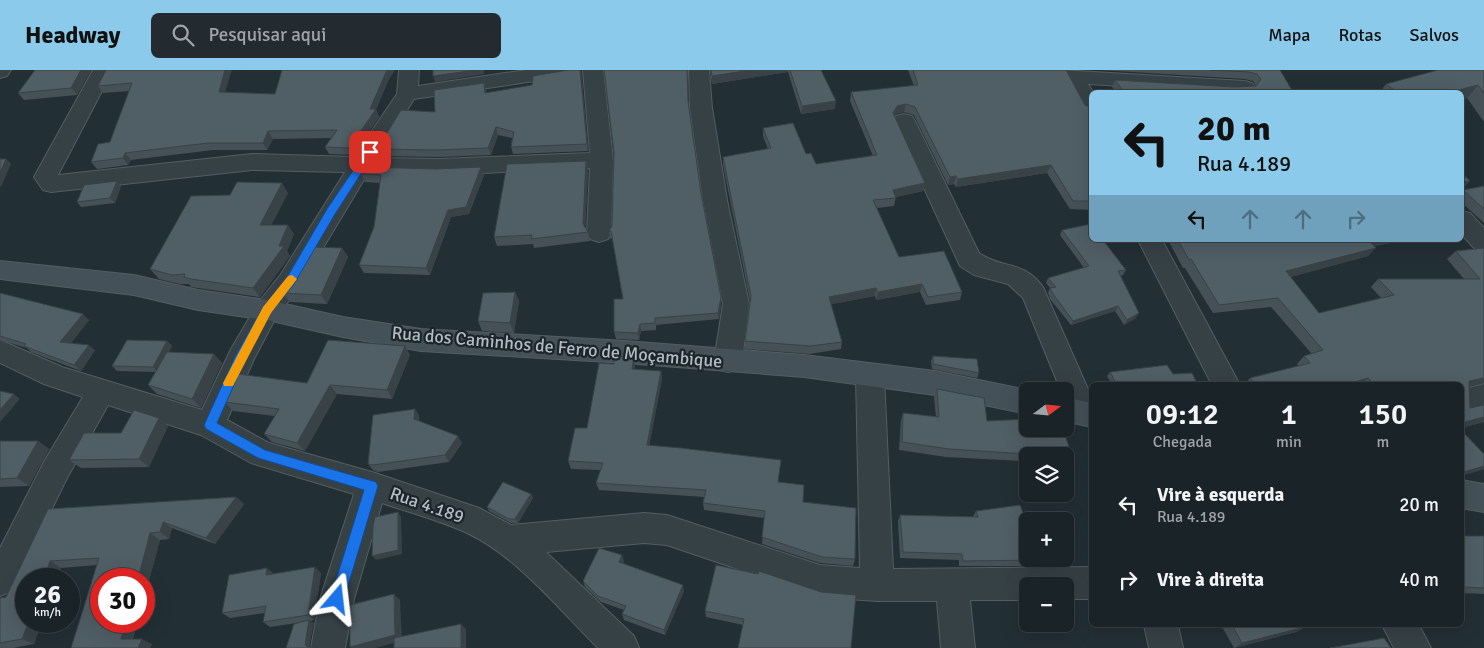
<!DOCTYPE html>
<html lang="pt">
<meta charset="utf-8">
<style>
:root{--surface:#1a2328;--page:#232b30;--text:#f1f3f6;--muted:#9fa4a8;--line:#384045;--accent:#8ccaeb}
body{margin:0;font-family:Signika,sans-serif;background:var(--page);color:var(--text);height:100vh;display:flex;flex-direction:column;font-size:19px;white-space:nowrap}
*{box-sizing:border-box;margin:0}
p{font-size:16px;color:var(--muted)}
.icon{flex:none;width:28px;height:28px;fill:none;stroke:currentColor;stroke-width:2;stroke-linecap:round;stroke-linejoin:round}
.map{position:relative;flex:1;overflow:hidden}
.side{position:absolute;left:1089px;top:312px;width:375px;height:245px;display:flex;flex-direction:column;background:var(--surface);border-radius:8px;box-shadow:0 5px 20px #0002,0 0 0 1px var(--line)}
.side>*{flex:none}
.banner{position:absolute;left:1089px;top:20px;width:375px;height:152px;border-radius:8px;box-shadow:0 5px 20px #0002,0 0 0 1px var(--line);background:#8ccaeb;color:#111;overflow:hidden}
.needle{width:32px;rotate:74deg}
.controls{position:absolute;left:1019px;top:312px;display:grid;gap:10px}
.controls a{display:grid;place-items:center;width:55px;height:55px;border-radius:8px;background:var(--surface);box-shadow:0 5px 20px #0002,0 0 0 1px var(--line);font-size:25px}
.speed{position:absolute;left:15px;top:498px;display:flex;gap:10px;font-size:25px;font-weight:700;text-align:center}
.speed>*{display:grid;place-content:center;width:65px;height:65px;border-radius:50%;background:var(--surface);box-shadow:0 5px 20px #0002,0 0 0 1px var(--line);line-height:1}
.speed small{font-size:12px;font-weight:400}
.speed .limit{border:8px solid #d22;background:#fff;color:#111}
.pin{position:absolute;display:grid;place-items:center;width:42px;height:42px;color:#fff;margin:-21px;border-radius:10px;box-shadow:0 2px 8px #0006}
.me{position:absolute;width:55px;margin:-28px;rotate:17deg;stroke-linejoin:round;filter:drop-shadow(0 0 4px #0008)}
.turn{display:flex;align-items:center;gap:18px;height:105px;padding:0 25px;font-size:22px}
.turn .icon{width:65px;height:65px;stroke-width:2.5}
.turn b{display:block;font-size:35px;line-height:42px}
.lanes{display:flex;align-items:center;height:48px;padding:0 25px;background:#0003;justify-content:center;gap:25px;direction:ltr}
.lanes .off{opacity:.35}
.eta{display:flex;justify-content:space-evenly;align-items:center;height:85px;text-align:center}
.eta b{font-size:30px;font-weight:600;line-height:35px}
ul{padding:0;list-style:none}
li{display:flex;align-items:center;gap:15px;height:75px;padding:0 25px}
li div{flex:1}
li b{display:block;font-size:19px}
li em{font-style:normal}
header{display:flex;align-items:center;gap:30px;box-sizing:border-box;height:70px;padding:0 25px;background:var(--accent);color:#111}
header strong{font-size:24px}
nav{display:flex;gap:28px;margin-inline-start:auto;font-size:18px}
.search{width:350px;height:45px;background:var(--page);display:flex;align-items:center;gap:12px;box-sizing:border-box;padding:0 18px;border-radius:8px;color:var(--muted);font-size:19px}
.map>svg:first-child{display:block}
.lines{fill:none;stroke-linecap:round;stroke-linejoin:round}
.street-casing{stroke:#535e63;stroke-width:2}
.secondary-casing{stroke:#535e63;stroke-width:2}
.street{fill:#364146;fill-rule:evenodd}
.secondary{fill:#445158;fill-rule:evenodd}
.wall{fill:#455157}
.shaded-wall{fill:#384247}
.building{fill:#505e65;stroke:#384247}
.route{fill:#1a73e8;stroke:#114b97}
.slow{fill:#f59e0b}
.labels{text-anchor:middle;dominant-baseline:central;stroke-width:4.5;stroke-linejoin:round;paint-order:stroke}
.street-label{font-size:18px;fill:#b0bcc2;stroke:#1b252a}
</style>
<header>
<strong>Headway</strong>
<div class="search"><svg class="icon" aria-label="search" viewBox="0 0 24 24"><circle cx="10" cy="10" r="6"/><path d="M15 15l6 6"/></svg>Pesquisar aqui</div>
<nav><a>Mapa</a><a>Rotas</a><a>Salvos</a></nav>
</header>
<div class="map">
<svg width="1484" height="578" viewBox="0 0 1484 578">
<rect width="100%" height="100%" fill="#222f35"/>
<g class="lines">
<defs>
<g id="street">
<path d="M0,0H11L7,6L0,8Z"/>
<path d="M93,0H113L58,105L252,84L354,87L397,24L399,0H419L418,16L526,0H578L575,4L568,6L414,29L377,88L439,89L590,83L583,0H603L613,90L611,163L608,169L599,172L590,169L587,163L590,98L439,105L368,103L299,218L276,247L254,289L227,350L269,373L372,402L479,438L511,455L644,443L667,445L820,495L860,498L856,306L860,298L870,295L880,298L884,306L893,499L1091,497V529H1065V516H1028V530H970L975,578H941L937,531H877L820,527L667,475L644,473L546,482L634,566L639,578H598C561,541 516,486 469,464C442,451 411,443 382,433L354,529L345,578H311L320,529L354,424L251,393L201,365L108,335L67,408L12,521L0,526V478L45,390L83,327L44,314L0,293V270L62,297L202,340L231,279L258,233L281,204L345,102L252,100L51,122L43,120L34,107Z"/>
<path d="M689,0H709L712,38L727,130L749,234L742,291L738,299L728,302L718,299L714,291L723,234L703,130L690,38Z"/>
<path d="M1060,0L1245,11L1252,13L1255,17L1252,21L1230,22L1088,14L1093,22H1091V45L1083,43Z"/>
<path d="M904,44L912,46L915,51L979,183C1004,200 1022,189 1043,217L1091,326V353L1084,355L1074,352L1065,332V321H1061L1023,228L1008,214L974,205L960,196L893,51L896,46Z"/>
<path d="M1461,141L1470,143L1484,158V182L1475,179L1461,164Z"/>
<path d="M1138,170H1162L1240,315H1212Z"/>
<path d="M1484,314V338L1461,344V320Z"/>
<path d="M1144,555H1178L1183,578H1149Z"/>
<path d="M1382,555H1419L1431,578H1394Z"/>
</g>
<g id="secondary">
<path d="M0,191L134,205L198,220L267,230L343,247L421,259L625,271L804,285L935,301L1032,321H1028V344L935,325L804,307L625,293L421,281L343,267L267,250L198,240L134,225L0,209Z"/>
<path d="M1065,327L1091,333V357L1065,351Z"/>
<path d="M1461,410L1484,414V442L1461,438Z"/>
</g>
</defs>
<use href="#street" class="street-casing"/>
<use href="#secondary" class="secondary-casing"/>
<use href="#street" class="street"/>
<use href="#secondary" class="secondary"/>
</g>
<g class="wall">
<path d="M91,0L77,25L24,30L18,23Z"/>
<path d="M106,0L225,22L275,24L282,0H395L389,9L376,39L379,47L353,85L329,84L325,77L332,68L273,69L267,80H213L131,90L128,95L97,99L91,92L110,72L129,21L103,23L98,16Z"/>
<path d="M568,0H581L588,81L513,84L511,77L512,68L498,65L491,85L439,87L380,86L377,79L435,42L484,13L486,23L532,15Z"/>
<path d="M688,0V34L701,123L721,234L719,249L656,255V260L641,261L639,270L616,269L614,262L623,229L612,168L610,169L609,161L612,156L614,83Z"/>
<path d="M710,0H821L835,39L801,44L788,2L712,14Z"/>
<path d="M908,0H1066L1085,35L1091,38V140L1070,139L1047,103L956,117L954,114L948,115L914,45L904,42L896,44L894,46L925,113L923,121L896,127L894,136L877,138L899,187L962,222L960,230L926,235L920,222L876,230L875,226L831,234L842,272L841,279L809,284L745,279V271L750,231L723,95V87L768,79L763,66V58L806,84L816,94L873,86L850,31L851,22L914,16Z"/>
<path d="M1099,0H1280L1293,22H1116L1112,17L1115,10L1234,17L1256,16L1253,11L1245,9Z"/>
<path d="M1484,0V52L1467,28L1461,30V22H1380L1386,14Z"/>
<path d="M588,100L585,157L588,162L590,171L534,178L533,174L497,176L494,167Z"/>
<path d="M361,104L484,105L469,144L451,147L430,205L364,203L359,195L374,157L380,113L365,112Z"/>
<path d="M117,111L121,116L115,133L81,137L77,132Z"/>
<path d="M1484,116V153L1461,132V122L1463,120Z"/>
<path d="M288,123L271,155L294,164L287,181L290,186L260,227L198,218L191,217L189,214H180L159,209L150,199Z"/>
<path d="M1062,160L1126,200L1123,205L1121,206L1136,248L1124,255L1115,241L1071,255L1050,229L1048,223L1050,218L1046,213L1048,208L1084,198L1060,165Z"/>
<path d="M1168,170H1405L1375,176L1368,186L1290,207L1319,243L1381,228L1371,217L1378,209H1464L1447,189L1456,181L1484,178V313L1469,316L1470,338L1484,335V352L1461,358V315H1244L1250,308L1298,296L1297,294L1304,286L1312,284L1271,237L1213,243L1185,198H1183Z"/>
<path d="M342,178L348,187L327,234L290,232L283,223Z"/>
<path d="M515,222L519,231L514,263L482,261L478,251Z"/>
<path d="M0,223L89,250L71,273L95,280L81,301L31,282L27,278L0,270Z"/>
<path d="M167,271L172,276L169,282L214,284L222,293L201,338L157,324L148,315L156,302L117,301L112,296Z"/>
<path d="M410,285L392,329L337,324L305,381L272,372L264,364L275,346L233,341L225,332L307,313Z"/>
<path d="M933,286L979,303L977,308L932,299L931,291Z"/>
<path d="M635,296V299L661,301L662,309L649,375L778,412L803,432L855,489L853,496L820,493L762,474L764,448L704,440L703,433L704,427L599,420L596,413L601,400L571,399L568,391L587,358Z"/>
<path d="M1110,302L1198,315H1112L1107,306Z"/>
<path d="M937,319L984,328L987,351L1028,349V359H1063L1074,392L1069,400H1065V386H1028V401H1025L1022,391L946,387L899,380L901,350L903,343L936,347L934,327Z"/>
<path d="M415,339L419,346V351L462,373L449,392L378,402L373,400L368,394Z"/>
<path d="M168,356L149,397L81,398L69,390L121,363Z"/>
<path d="M0,371H38L49,379L29,416L0,417Z"/>
<path d="M531,424L533,428L518,453H511L489,441L487,437Z"/>
<path d="M236,427L244,434L215,474L172,458L169,469L160,470L133,569L152,574L150,578H71L97,495L61,498L34,574L13,578H0V528L6,527L48,439Z"/>
<path d="M976,441L1040,490L1036,496H959V490L900,488L898,451L900,445L973,447Z"/>
<path d="M1461,466H1484V524L1461,523Z"/>
<path d="M622,485L624,491L623,493L684,521L665,565L624,550L622,544L624,540L601,532L585,517L583,511Z"/>
<path d="M716,495L851,578L706,547L705,541Z"/>
<path d="M321,503L314,550L310,551L314,553L286,578L303,552L270,557L263,552L265,543L230,548L222,543L273,504Z"/>
<path d="M1221,555H1304L1305,557L1296,562L1234,578Z"/>
</g>
<g class="shaded-wall">
<path d="M81,0H91L77,25L71,18Z"/>
<path d="M225,0H232L223,29L219,22Z"/>
<path d="M387,0H395L389,9L376,39L379,47L353,85L349,78L370,39Z"/>
<path d="M476,0H484V4L435,12L433,6Z"/>
<path d="M580,0H581L588,81L587,74Z"/>
<path d="M751,0H788V2L712,14V6Z"/>
<path d="M1478,15L1467,28L1461,30V22H1451Z"/>
<path d="M836,31L835,39L801,44L802,36Z"/>
<path d="M906,34L904,42L896,44L891,52L893,43L897,36Z"/>
<path d="M496,57L498,65L491,85L488,78Z"/>
<path d="M268,61L273,69L267,80L263,73Z"/>
<path d="M125,83L131,90L128,95L123,88Z"/>
<path d="M6,89L11,94L1,117L0,116V103Z"/>
<path d="M586,91L588,100L585,163L583,154Z"/>
<path d="M1051,95L1047,103L956,117L958,109Z"/>
<path d="M481,97L484,105L469,144L451,147L430,205L426,198L448,140Z"/>
<path d="M956,106L954,114L948,115L950,107Z"/>
<path d="M117,111L121,116L115,133L110,128Z"/>
<path d="M1470,111L1462,120H1461V112Z"/>
<path d="M282,113L288,123L266,165L260,155Z"/>
<path d="M925,113L923,121L891,128L893,120Z"/>
<path d="M288,155L294,164L287,181L290,186L260,227L253,218L279,176Z"/>
<path d="M1373,170H1405L1362,179L1369,171Z"/>
<path d="M342,178L348,187L327,234L321,225Z"/>
<path d="M1376,178L1368,186L1280,210L1286,201Z"/>
<path d="M922,214L920,222L876,230L878,222Z"/>
<path d="M876,218L875,226L828,235L829,227Z"/>
<path d="M515,222L519,231L514,263L510,253Z"/>
<path d="M721,227V234L719,249L718,243Z"/>
<path d="M1118,236L1115,241L1071,255L1073,251Z"/>
<path d="M1139,243L1136,248L1124,255L1127,250Z"/>
<path d="M83,244L89,250L67,278L60,272Z"/>
<path d="M640,254L641,261L639,270L638,263Z"/>
<path d="M167,271L172,276L158,302L153,297Z"/>
<path d="M89,275L95,280L81,301L74,295Z"/>
<path d="M405,276L410,285L392,329L387,320Z"/>
<path d="M214,284L222,293L201,338L192,329Z"/>
<path d="M634,287L635,296L634,307L632,299Z"/>
<path d="M661,301L662,309L648,383L647,375Z"/>
<path d="M1368,308L1360,315H1345Z"/>
<path d="M1484,308V313L1461,318L1469,311Z"/>
<path d="M330,315L337,324L305,381L297,373Z"/>
<path d="M14,324L20,329L0,352V340Z"/>
<path d="M415,339L419,346L418,356L414,349Z"/>
<path d="M1484,347V352L1461,358V353Z"/>
<path d="M159,348L168,356L149,397L139,389Z"/>
<path d="M458,366L462,373L449,392L445,385Z"/>
<path d="M38,371L49,379L29,416L17,408Z"/>
<path d="M1484,396V399L1482,400L1461,406V404L1464,402Z"/>
<path d="M531,424L533,428L518,453L515,449Z"/>
<path d="M236,427L244,434L215,474L206,468Z"/>
<path d="M398,442L401,447L402,484L376,490L372,486Z"/>
<path d="M163,452L172,458L169,469L160,462Z"/>
<path d="M150,463L160,470L144,529V509H138Z"/>
<path d="M622,485L624,491L621,498L619,492Z"/>
<path d="M50,491L61,498L57,509H44Z"/>
<path d="M315,497L321,503L314,550L308,545Z"/>
<path d="M267,498L274,504L266,505Z"/>
<path d="M683,515L684,521L665,565L664,560Z"/>
<path d="M394,524L400,530L402,571L375,578H351L350,577Z"/>
<path d="M309,550L314,553L309,578H308L305,575Z"/>
<path d="M29,551H42L34,574L22,569Z"/>
<path d="M126,551H138L131,574L121,569Z"/>
<path d="M461,554L466,559V578H461Z"/>
<path d="M1305,557L1296,562L1234,578L1242,573Z"/>
<path d="M142,569L152,574L150,578H138Z"/>
</g>
<g class="building">
<path d="M35,0H81L71,18L18,23Z"/>
<path d="M106,0H225L219,22L275,24L282,0H387L370,39H376L349,78L325,77L337,60L268,61L263,73H208L125,83L123,88L91,92L98,74L110,72L132,13L98,16Z"/>
<path d="M433,0H476L433,6Z"/>
<path d="M568,0H580L587,74L511,77L514,62L496,57L488,78L436,80L377,79L401,40L435,42L434,20L484,13L485,23L532,15L533,6Z"/>
<path d="M604,0H687L688,31L701,123L721,227L718,243L655,248V253L640,254L638,263L614,262V229H623L611,161H609L612,156L614,83Z"/>
<path d="M711,0H751L712,6Z"/>
<path d="M790,0H821L836,31L802,36Z"/>
<path d="M913,0H1066L1085,35L1091,38V131H1073L1051,95L958,109L956,106L950,107L915,37L906,34L897,36L893,43L925,113L893,120L896,128L873,130L899,187L944,181L962,222L928,227L922,214L878,222L876,218L829,227L842,272L810,276L745,271L751,226L723,87L771,78L763,58L793,53L806,84L811,83L816,94L877,85L851,22L918,15Z"/>
<path d="M1211,0H1280L1293,22H1124L1115,10L1234,17L1256,16L1261,9L1257,4L1249,2Z"/>
<path d="M1438,0H1484V23L1478,15L1451,22H1397L1386,14Z"/>
<path d="M0,89H6L0,103Z"/>
<path d="M586,91L583,154L588,162L531,169L532,165L494,167L507,94Z"/>
<path d="M365,97L436,99L481,97L466,137L448,140L426,198L359,195L374,157L381,105L361,104Z"/>
<path d="M1461,103L1470,111L1461,112Z"/>
<path d="M117,111L110,128L77,132L84,115Z"/>
<path d="M237,112L282,113L260,155H288L279,176H284L253,218L191,209L184,207L185,204L172,205L150,199L191,126L230,125Z"/>
<path d="M1484,116V139L1463,120Z"/>
<path d="M1091,154V170H1103L1126,200L1118,201L1139,243L1127,250L1118,236L1073,251L1053,224L1050,218L1056,217L1048,208L1089,196L1062,160Z"/>
<path d="M1178,170H1373L1369,171L1376,178L1286,201L1319,243L1394,225L1378,209H1480L1456,181L1484,178V308L1469,311L1470,338L1484,335V347L1461,353V315H1375L1368,308L1345,315H1255L1250,308L1310,293L1304,286L1323,280L1278,228L1219,235L1191,189L1189,190Z"/>
<path d="M314,177L342,178L321,225L283,223L294,209Z"/>
<path d="M515,222L510,253L478,251L483,223Z"/>
<path d="M0,223L83,244L60,272L89,275L74,295L24,276L26,274L0,266Z"/>
<path d="M127,270L167,271L153,297L112,296Z"/>
<path d="M328,270L405,276L387,320L330,315L297,373L264,364L279,339L225,332L238,304L307,313Z"/>
<path d="M167,282L214,284L192,329L148,315Z"/>
<path d="M614,286L634,287L632,299L661,301L647,375L681,378L781,390L778,412L804,415L803,432L856,438L855,489L822,487L762,467L765,441L703,433L706,420L596,413L603,393L568,391L575,358H587L599,293L614,294Z"/>
<path d="M933,286L977,289L979,303L933,294Z"/>
<path d="M1167,295L1173,304L1192,303L1198,315H1117L1110,302Z"/>
<path d="M937,319L984,328L987,351L1028,349V359H1063L1074,392L1065,393V386H1028V389L1026,384L949,379L902,372L903,343L939,347Z"/>
<path d="M0,321L14,324L0,340Z"/>
<path d="M415,339L414,349L458,366L445,385L373,395L368,394L373,345Z"/>
<path d="M134,340L159,348L139,389L69,390L84,363H121Z"/>
<path d="M1461,360L1484,384V396L1464,402L1461,398Z"/>
<path d="M0,371H38L17,408L0,409Z"/>
<path d="M503,412L531,424L515,449H509L487,437Z"/>
<path d="M236,427L206,468L163,452L160,462L150,463L138,509H101V551H126L121,569H142L138,578H71L99,488L50,491L44,509H26V551H29L22,569L0,573V528L6,527L48,439Z"/>
<path d="M1020,435L1028,455V489H1040V490L963,491L962,484L903,482L900,445L978,447L976,441Z"/>
<path d="M398,442V480L372,486L373,456L375,447Z"/>
<path d="M1461,466H1484V518L1461,517Z"/>
<path d="M599,478L622,485L619,492L683,515L664,560L622,544L626,536L598,526L583,511Z"/>
<path d="M716,495L758,504L759,501L821,522L856,525L851,578H738L744,549L705,541Z"/>
<path d="M315,497L308,545L263,552L266,536L222,543L229,505L267,498L266,505Z"/>
<path d="M394,524L395,565L350,577V535Z"/>
<path d="M309,550L305,575L307,577H313L312,578H286L294,554Z"/>
<path d="M461,554V578H394V568Z"/>
<path d="M1232,555H1304L1305,557L1242,573Z"/>
<path d="M1384,568L1391,578H1330Z"/>
</g>
<path class="route" d="M370,79L375,82L335,144L294,214L270,243L246,288L217,353L265,380L376,412L378,416L344,529L342,534L337,536L332,534L330,529L364,420L258,388L206,359L204,355L235,287L263,237L286,209L327,139L367,80Z"/>
<path class="slow" d="M292,205L297,209L271,243L233,316H224L223,313L263,237L288,206Z"/>
<g class="labels">
<g class="street-label">
<text transform="translate(557 277) rotate(5)">Rua dos Caminhos de Ferro de Moçambique</text>
<text transform="translate(427 435) rotate(19)">Rua 4.189</text>
</g>
</g>
</svg>
<div class="controls">
<a><svg class="needle" viewBox="-14 -14 28 28"><path d="M0-13l5 13h-10z" fill="#e53935"/><path d="M0 13l5-13h-10z" fill="#9fa4a8"/></svg></a>
<a><svg class="icon" aria-label="layers" viewBox="0 0 24 24"><path d="M12 4l9 5-9 5-9-5zM3 14l9 5 9-5"/></svg></a>
<a>+</a>
<a>−</a>
</div>
<div class="speed"><div>26<small>km/h</small></div><div class="limit">30</div></div>
<div class="pin" style="left:370px;top:82px;background:#d93025"><svg class="icon" aria-label="arrive" viewBox="0 0 24 24"><path d="M6 21V4h12l-3 4 3 4H6"/></svg></div>
<svg class="me" style="left:337px;top:529px" viewBox="-20 -20 40 40"><path d="M0-17L14 15 0 8-14 15z" fill="#1a73e8" stroke="#fff" stroke-width="4"/></svg>
<div class="banner">
<div class="turn"><svg class="icon" aria-label="left" viewBox="0 0 24 24"><path d="M17 20v-9H6M10 6l-5 5 5 5"/></svg><div><b>20 m</b>Rua 4.189</div></div>
<div class="lanes"><svg class="icon" aria-label="left" viewBox="0 0 24 24"><path d="M17 20v-9H6M10 6l-5 5 5 5"/></svg><svg class="icon off" aria-label="ahead" viewBox="0 0 24 24"><path d="M12 20V5M6 11l6-6 6 6"/></svg><svg class="icon off" aria-label="ahead" viewBox="0 0 24 24"><path d="M12 20V5M6 11l6-6 6 6"/></svg><svg class="icon off" aria-label="right" viewBox="0 0 24 24"><path d="M7 20v-9h11M14 6l5 5-5 5"/></svg></div>
</div>
<section class="side">
<div class="eta">
<div><b>09:12</b><p>Chegada</p></div>
<div><b>1</b><p>min</p></div>
<div><b>150</b><p>m</p></div>
</div>
<ul>
<li><svg class="icon" aria-label="left" viewBox="0 0 24 24"><path d="M17 20v-9H6M10 6l-5 5 5 5"/></svg><div><b>Vire à esquerda</b><p>Rua 4.189</p></div><em>20 m</em></li>
<li><svg class="icon" aria-label="right" viewBox="0 0 24 24"><path d="M7 20v-9h11M14 6l5 5-5 5"/></svg><div><b>Vire à direita</b></div><em>40 m</em></li>
</ul>
</section>
</div>
